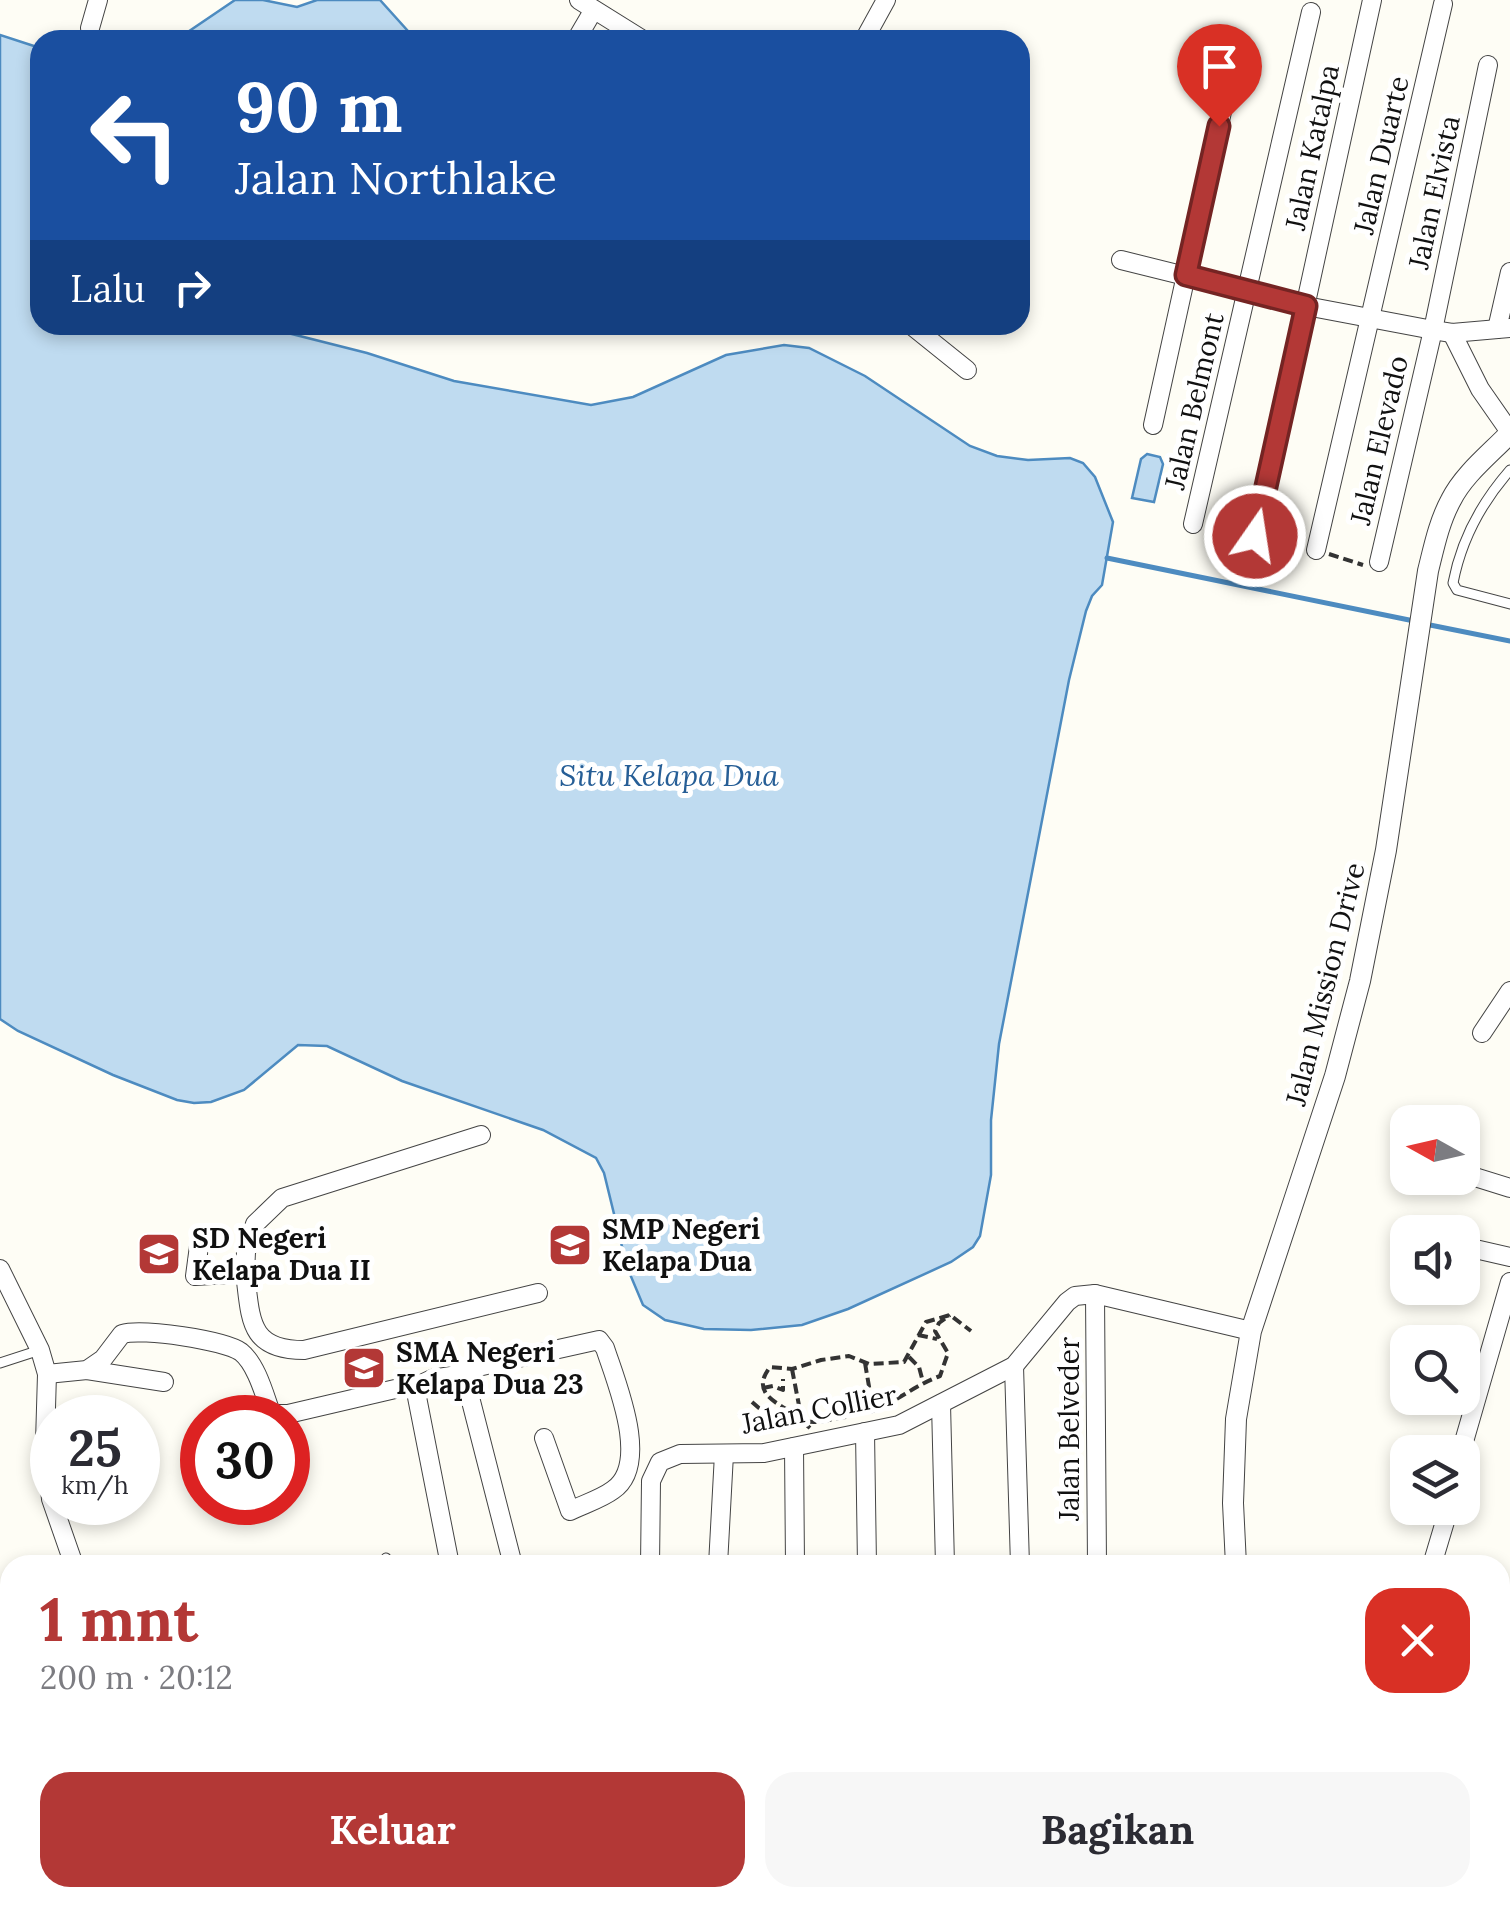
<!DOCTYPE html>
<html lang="id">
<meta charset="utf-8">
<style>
:root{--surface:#fff;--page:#f7f7f7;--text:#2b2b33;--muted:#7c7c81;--accent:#b33836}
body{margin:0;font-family:Lora,serif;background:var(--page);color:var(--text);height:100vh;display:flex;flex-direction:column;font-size:38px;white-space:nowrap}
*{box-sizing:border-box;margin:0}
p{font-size:32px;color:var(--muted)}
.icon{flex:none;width:55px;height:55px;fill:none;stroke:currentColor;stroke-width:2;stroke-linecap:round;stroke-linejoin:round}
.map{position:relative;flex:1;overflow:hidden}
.side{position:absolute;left:0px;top:1555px;width:1510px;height:352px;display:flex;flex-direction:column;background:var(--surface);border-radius:30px 30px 0 0;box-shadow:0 5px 15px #0003}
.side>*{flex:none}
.top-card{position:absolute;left:30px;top:30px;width:1000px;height:305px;border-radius:30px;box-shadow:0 5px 15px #0003;background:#1a4fa0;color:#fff;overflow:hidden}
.needle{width:65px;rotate:278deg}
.fabs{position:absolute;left:1390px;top:1105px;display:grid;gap:20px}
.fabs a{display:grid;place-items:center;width:90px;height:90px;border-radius:20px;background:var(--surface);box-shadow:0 5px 15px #0003;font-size:50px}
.speed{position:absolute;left:30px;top:1395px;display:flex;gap:20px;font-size:50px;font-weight:700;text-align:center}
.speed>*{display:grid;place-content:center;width:130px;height:130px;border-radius:50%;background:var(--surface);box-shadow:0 5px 15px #0003;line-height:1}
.speed small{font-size:25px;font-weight:400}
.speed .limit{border:15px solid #d22;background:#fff;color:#111}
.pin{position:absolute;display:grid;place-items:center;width:85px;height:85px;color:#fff;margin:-102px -42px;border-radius:50% 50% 50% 0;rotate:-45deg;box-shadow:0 0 10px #0007}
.pin .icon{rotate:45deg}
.me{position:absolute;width:110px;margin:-55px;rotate:13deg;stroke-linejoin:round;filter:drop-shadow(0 0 8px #0008)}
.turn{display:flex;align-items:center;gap:35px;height:210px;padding:0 40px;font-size:45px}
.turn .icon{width:130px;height:130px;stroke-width:2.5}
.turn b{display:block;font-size:70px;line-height:85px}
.then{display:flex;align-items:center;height:95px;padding:0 40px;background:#0003;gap:20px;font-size:38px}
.round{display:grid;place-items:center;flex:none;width:105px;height:105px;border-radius:30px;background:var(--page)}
.headline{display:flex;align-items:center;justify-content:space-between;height:170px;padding:0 40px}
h1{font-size:60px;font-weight:700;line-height:75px;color:var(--accent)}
.primary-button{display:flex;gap:20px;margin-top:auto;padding:20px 40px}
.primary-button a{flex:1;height:115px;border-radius:30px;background:var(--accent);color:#fff;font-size:40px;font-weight:700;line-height:115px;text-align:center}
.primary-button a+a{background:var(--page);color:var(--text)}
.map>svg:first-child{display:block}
.water{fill:#bfdbf0;stroke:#4d8bc0;stroke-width:2.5}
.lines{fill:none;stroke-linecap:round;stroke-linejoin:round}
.stream{stroke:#4d8bc0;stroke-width:5}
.service-casing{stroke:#444;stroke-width:11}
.minor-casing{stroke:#444;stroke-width:20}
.tertiary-casing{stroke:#444;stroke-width:22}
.primary-casing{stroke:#222;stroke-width:28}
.path{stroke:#333;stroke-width:4;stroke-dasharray:10 5;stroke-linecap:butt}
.service{stroke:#fff;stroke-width:9}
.minor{stroke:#fff;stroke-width:18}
.tertiary{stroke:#fff;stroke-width:20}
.primary{stroke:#ead679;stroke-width:25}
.route-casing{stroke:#742423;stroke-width:25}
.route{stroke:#b33836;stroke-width:18}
.labels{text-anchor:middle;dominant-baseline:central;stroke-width:10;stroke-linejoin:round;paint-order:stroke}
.street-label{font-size:28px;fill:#111;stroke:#fff}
.poi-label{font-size:28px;font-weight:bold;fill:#111;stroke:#fff;text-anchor:start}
.water-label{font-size:30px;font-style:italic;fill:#265e96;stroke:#fff}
</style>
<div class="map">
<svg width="1510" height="1907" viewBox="0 0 1510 1907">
<rect width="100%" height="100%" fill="#fefdf5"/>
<g class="water">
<path d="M235,0H263L297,7L317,0H380L416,40H176Z"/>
<path d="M0,35L40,48V325H271L284,332L367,353L454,381L591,405L633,397L726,355L784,345L809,348L865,376L970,446L997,456L1028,460L1070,458L1083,463L1095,477L1113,522L1102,585L1092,596L1086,611L1069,680L999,1044L991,1120V1175L980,1236L973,1247L951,1262L848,1309L802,1325L751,1330L704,1329L665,1320L643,1305L627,1267L604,1173L596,1158L543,1130L402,1081L327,1046L298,1045L244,1090L211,1102L194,1103L177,1100L113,1075L18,1031L0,1019Z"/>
<path d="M1147,454L1160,457L1163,464L1154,502L1132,498L1141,459Z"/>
</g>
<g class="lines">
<g class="stream">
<path d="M1107,558L1414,621"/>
<path d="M1425,624L1510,641"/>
</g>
<defs>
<g id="service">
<path d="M1510,470C1482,502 1461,541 1453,583L1457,590L1510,604"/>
<path d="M0,1363L40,1350"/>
<path d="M386,1558L387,1565"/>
<path d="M395,1907V1898"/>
<path d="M515,1907V1898"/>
<path d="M1128,1907L1130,1898"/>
</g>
<g id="minor">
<path d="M579,0L643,40"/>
<path d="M90,28L98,0"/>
<path d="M576,40L593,11"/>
<path d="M864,40L886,0"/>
<path d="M1121,260L1306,306L1433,330L1452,333L1510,328"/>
<path d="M911,325L967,370"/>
<path d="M1497,329L1510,272"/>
<path d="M1452,333L1480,389L1510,432"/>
<path d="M1153,425L1227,89"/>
<path d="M1193,524L1311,12"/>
<path d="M1255,536L1372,0"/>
<path d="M1316,550L1443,4"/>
<path d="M1379,562L1433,330L1488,65"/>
<path d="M1482,1033L1510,991"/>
<path d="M1462,1173L1510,1188"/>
<path d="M199,1246L195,1276L245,1273L246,1252L255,1224L282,1198L481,1135"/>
<path d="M1462,1246L1510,1257"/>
<path d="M0,1269L40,1350L47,1374L45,1442L51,1499L74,1565"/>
<path d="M245,1273C251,1319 248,1350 304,1350L538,1293"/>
<path d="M1095,1294L1097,1565"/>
<path d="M1014,1366L1020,1565"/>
<path d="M87,1370L164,1382"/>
<path d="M47,1374L87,1370L103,1359L122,1334C142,1328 224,1340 241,1352C256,1364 264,1393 270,1410L276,1414H288L408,1386L416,1392L450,1565"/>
<path d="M413,1388L432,1379L464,1374"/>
<path d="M941,1404L945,1565"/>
<path d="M865,1432L867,1565"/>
<path d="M794,1447L795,1565"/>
<path d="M1461,1452L1510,1282"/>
<path d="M513,1565L464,1374L469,1369L599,1340L605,1348C616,1382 651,1464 613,1490C601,1499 584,1504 570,1511L544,1438"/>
<path d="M650,1565L651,1481L660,1462L680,1454L764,1453L899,1425L1014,1366L1067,1302L1075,1296L1095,1294L1251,1331"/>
<path d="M718,1565L724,1454"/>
<path d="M1432,1565L1449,1508"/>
<path d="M444,1907L445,1898"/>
<path d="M694,1907V1898"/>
<path d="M1472,1907L1473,1898"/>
</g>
<g id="tertiary">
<path d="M1236,1565L1233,1503L1236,1419L1251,1331L1335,1076L1360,981L1386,850L1428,571C1434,547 1439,522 1451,500C1464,474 1490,454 1510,433"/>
<path d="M1323,1898L1324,1907"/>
</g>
<g id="primary">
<path d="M0,1868L10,1869"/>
<path d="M228,1898L312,1907"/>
</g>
</defs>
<use href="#service" class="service-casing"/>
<use href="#minor" class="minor-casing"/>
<use href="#tertiary" class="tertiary-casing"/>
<use href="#primary" class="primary-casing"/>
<g class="path">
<path d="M1207,527L1237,533"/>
<path d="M1271,540L1301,547"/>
<path d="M1329,554L1363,565"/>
<path d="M918,1335L937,1339"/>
<path d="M909,1357L919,1367L923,1382"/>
<path d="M865,1363L873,1410"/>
<path d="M792,1369L802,1421L810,1428"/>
<path d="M763,1388L773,1386L783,1390V1379"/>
<path d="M752,1402L768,1416"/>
<path d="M870,1412C895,1403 915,1385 940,1376L948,1353L935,1331L939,1323L950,1315"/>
<path d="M739,1413C752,1426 769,1415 783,1408"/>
<path d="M846,1417C835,1418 824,1422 814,1422C805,1422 800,1418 792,1413C774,1401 751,1392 770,1367L792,1369L821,1360L849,1356L869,1364L904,1362L926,1322L950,1315L971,1331"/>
</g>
<use href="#service" class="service"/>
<use href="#minor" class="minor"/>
<use href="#tertiary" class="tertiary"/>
<use href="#primary" class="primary"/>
</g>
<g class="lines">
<defs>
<path id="route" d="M1219,126L1186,275L1306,306L1255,536"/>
</defs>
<use href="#route" class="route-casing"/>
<use href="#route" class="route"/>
</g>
<defs>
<symbol id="school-square" viewBox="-11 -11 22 22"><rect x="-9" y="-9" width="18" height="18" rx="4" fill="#b33836" stroke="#fff"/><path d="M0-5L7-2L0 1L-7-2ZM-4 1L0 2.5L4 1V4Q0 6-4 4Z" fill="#fff"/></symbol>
</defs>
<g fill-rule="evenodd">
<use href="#school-square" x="545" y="1220" width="50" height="50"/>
<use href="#school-square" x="134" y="1229" width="50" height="50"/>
<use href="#school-square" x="339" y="1343" width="50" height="50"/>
</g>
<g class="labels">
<g class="street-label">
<text transform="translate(1312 147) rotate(-78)">Jalan Katalpa</text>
<text transform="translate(1381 155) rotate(-77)">Jalan Duarte</text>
<text transform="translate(1434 192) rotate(-78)">Jalan Elvista</text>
<text transform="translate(1194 401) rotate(-77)">Jalan Belmont</text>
<text transform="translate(1379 440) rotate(-77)">Jalan Elevado</text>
<text transform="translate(1325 984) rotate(-76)">Jalan Mission Drive</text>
<text transform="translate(819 1409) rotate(-11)">Jalan Collier</text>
<text transform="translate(1069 1429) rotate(-90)">Jalan Belveder</text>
</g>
<g class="poi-label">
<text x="602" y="1229">SMP Negeri<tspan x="602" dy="32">Kelapa Dua</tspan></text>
<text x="192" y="1238">SD Negeri<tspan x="192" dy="32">Kelapa Dua II</tspan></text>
<text x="396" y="1352">SMA Negeri<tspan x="396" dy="32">Kelapa Dua 23</tspan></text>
</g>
<g class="water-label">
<text x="669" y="775">Situ Kelapa Dua</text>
</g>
</g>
</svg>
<div class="fabs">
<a><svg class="needle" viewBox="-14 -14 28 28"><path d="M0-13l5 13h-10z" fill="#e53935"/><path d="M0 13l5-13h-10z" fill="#7c7c81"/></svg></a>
<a><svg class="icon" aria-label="sound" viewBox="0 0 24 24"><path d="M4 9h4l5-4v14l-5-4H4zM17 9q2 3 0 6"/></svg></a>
<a><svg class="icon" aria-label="search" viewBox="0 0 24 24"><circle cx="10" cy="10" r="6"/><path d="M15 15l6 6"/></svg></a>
<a><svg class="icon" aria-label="layers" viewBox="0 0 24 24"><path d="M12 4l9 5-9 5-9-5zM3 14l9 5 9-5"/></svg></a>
</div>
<div class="speed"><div>25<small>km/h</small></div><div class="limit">30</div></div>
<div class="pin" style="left:1219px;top:126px;background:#d93025"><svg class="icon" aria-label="arrive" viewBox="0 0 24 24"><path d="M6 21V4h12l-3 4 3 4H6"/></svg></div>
<svg class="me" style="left:1255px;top:536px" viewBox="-20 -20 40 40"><circle r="17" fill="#b33836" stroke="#fff" stroke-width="3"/><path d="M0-11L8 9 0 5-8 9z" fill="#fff"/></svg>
<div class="top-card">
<div class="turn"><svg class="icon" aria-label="left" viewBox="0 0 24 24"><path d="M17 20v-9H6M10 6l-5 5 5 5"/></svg><div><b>90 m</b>Jalan Northlake</div></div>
<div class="then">Lalu<svg class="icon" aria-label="right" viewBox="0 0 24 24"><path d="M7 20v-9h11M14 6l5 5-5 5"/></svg></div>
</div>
<section class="side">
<div class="headline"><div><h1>1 mnt</h1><p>200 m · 20:12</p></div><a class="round" style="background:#d93025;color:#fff"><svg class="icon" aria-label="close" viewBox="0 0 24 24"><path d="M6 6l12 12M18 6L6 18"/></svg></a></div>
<div class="primary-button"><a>Keluar</a><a>Bagikan</a></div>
</section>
</div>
